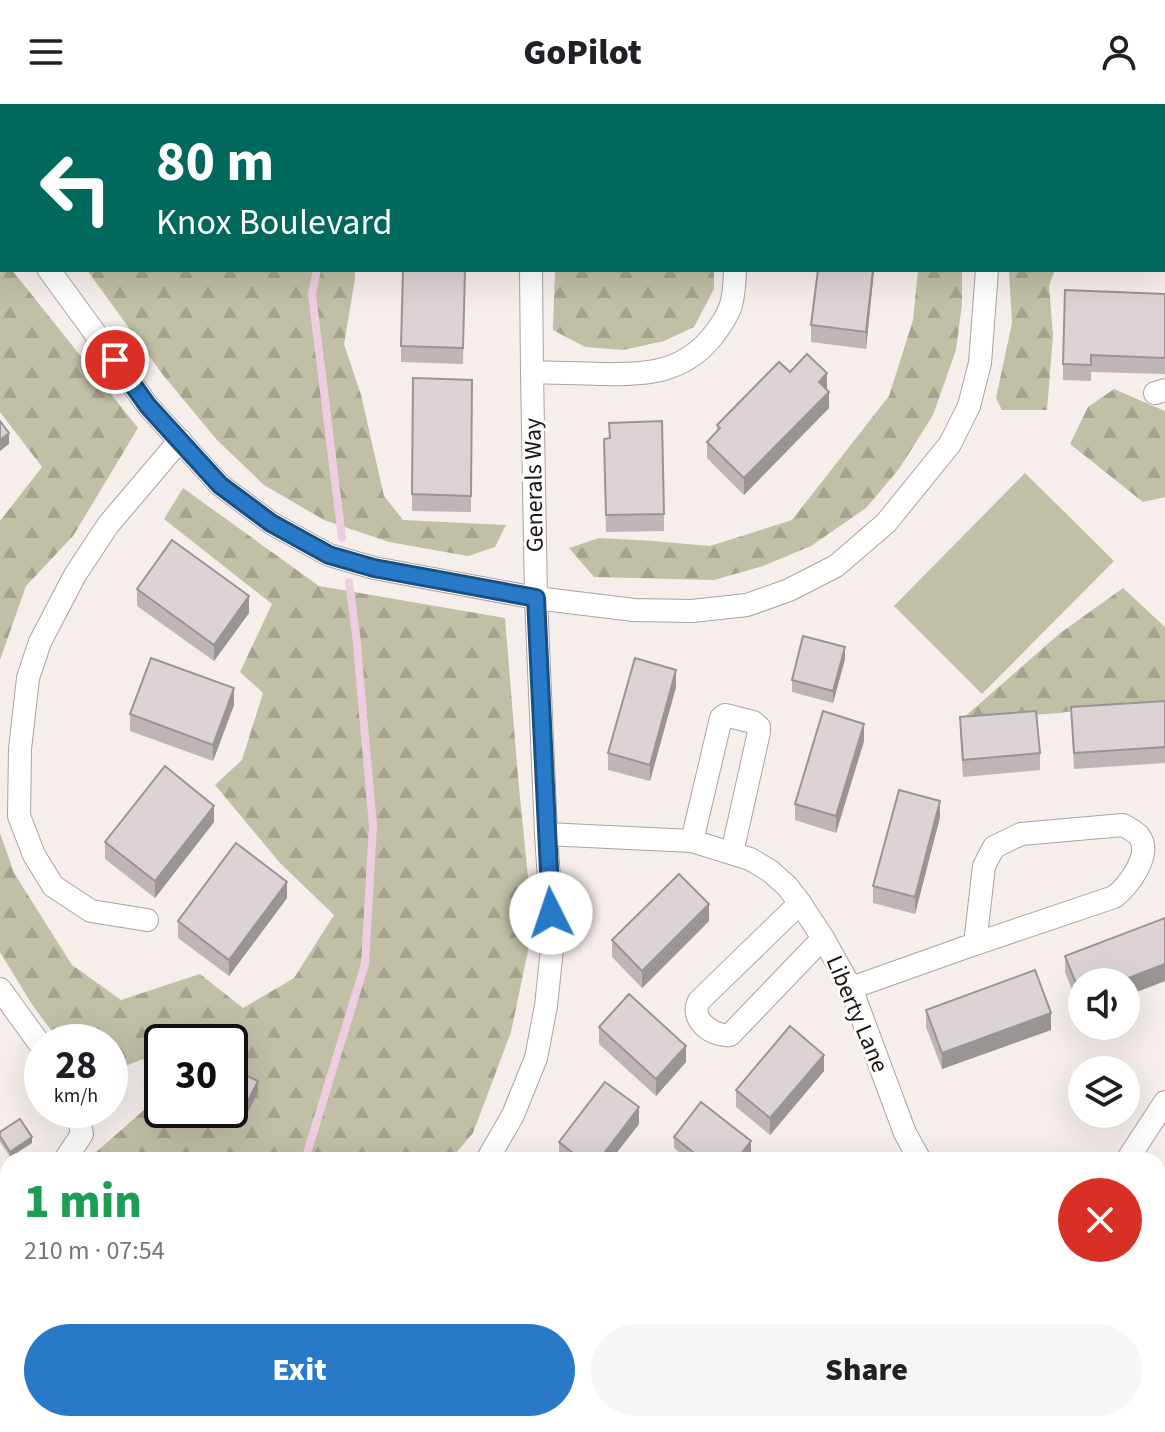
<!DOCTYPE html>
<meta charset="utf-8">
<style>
:root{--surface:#fff;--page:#f6f6f6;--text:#202124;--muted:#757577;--accent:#2879c8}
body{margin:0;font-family:"Source Sans 3",sans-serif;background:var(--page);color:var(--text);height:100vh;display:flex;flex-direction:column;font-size:30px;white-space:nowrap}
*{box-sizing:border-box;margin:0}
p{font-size:26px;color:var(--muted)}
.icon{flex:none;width:44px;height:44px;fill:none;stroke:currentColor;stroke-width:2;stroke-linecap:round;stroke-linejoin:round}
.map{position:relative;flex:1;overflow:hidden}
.details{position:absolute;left:0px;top:1048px;width:1166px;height:280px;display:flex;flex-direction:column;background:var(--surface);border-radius:24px 24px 0 0;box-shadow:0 8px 32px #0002}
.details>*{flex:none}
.guide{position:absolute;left:0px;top:0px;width:1166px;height:168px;box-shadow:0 8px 32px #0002;background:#00695c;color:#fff;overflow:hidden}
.controls{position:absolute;left:1068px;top:864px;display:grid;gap:16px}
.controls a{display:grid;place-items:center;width:72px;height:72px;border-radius:50%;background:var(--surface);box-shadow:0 8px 32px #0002;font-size:40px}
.speed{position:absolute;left:24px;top:920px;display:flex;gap:16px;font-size:40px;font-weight:700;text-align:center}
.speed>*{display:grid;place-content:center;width:104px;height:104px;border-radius:50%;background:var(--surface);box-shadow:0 8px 32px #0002;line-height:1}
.speed small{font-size:20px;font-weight:400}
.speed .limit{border:4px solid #111;border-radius:12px;background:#fff;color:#111}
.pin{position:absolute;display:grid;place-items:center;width:68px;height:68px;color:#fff;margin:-34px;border:4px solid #fff;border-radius:50%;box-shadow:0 2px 8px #0007}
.me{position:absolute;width:88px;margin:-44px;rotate:356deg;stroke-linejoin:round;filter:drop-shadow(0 0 6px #0008)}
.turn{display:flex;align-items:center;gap:28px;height:168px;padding:0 24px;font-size:36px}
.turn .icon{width:104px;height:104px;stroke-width:2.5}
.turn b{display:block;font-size:56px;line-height:68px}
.round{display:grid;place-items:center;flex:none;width:84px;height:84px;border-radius:42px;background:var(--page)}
.head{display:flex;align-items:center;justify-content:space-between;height:136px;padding:0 24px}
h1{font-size:48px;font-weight:800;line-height:60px;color:#1e9e55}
.action{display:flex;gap:16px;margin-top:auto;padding:16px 24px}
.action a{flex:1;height:92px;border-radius:48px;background:var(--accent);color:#fff;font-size:32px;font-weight:800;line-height:92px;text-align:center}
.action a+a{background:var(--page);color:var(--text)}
header{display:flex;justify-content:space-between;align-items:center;height:104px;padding:0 24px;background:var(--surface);font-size:36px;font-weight:800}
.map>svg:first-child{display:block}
.green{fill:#c1bfa6}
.forest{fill:url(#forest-firs);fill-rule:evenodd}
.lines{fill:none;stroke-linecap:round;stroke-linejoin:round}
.stream{stroke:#edcee0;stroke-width:8}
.street-casing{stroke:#aba3a1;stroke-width:24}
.secondary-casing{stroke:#aba3a1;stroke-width:34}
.street{stroke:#fff;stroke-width:22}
.secondary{stroke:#eedcc4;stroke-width:32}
.wall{fill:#bdb5b6}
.shaded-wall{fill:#9a9494}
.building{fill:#dcd3d4;stroke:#9a9494;stroke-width:2}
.route-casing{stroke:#1a4f82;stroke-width:20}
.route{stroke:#2879c8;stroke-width:14}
.labels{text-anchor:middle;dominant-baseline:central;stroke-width:6;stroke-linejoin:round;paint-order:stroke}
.street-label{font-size:24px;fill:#191615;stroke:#fefdfc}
</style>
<header><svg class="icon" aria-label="menu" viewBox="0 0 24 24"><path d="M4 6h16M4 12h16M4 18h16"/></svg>GoPilot<svg class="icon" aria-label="person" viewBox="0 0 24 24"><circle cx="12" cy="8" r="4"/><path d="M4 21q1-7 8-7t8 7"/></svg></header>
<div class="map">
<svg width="1165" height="1328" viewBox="0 0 1165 1328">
<defs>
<pattern id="forest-firs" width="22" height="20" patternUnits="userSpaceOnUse" patternTransform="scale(2)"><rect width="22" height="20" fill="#c1bfa6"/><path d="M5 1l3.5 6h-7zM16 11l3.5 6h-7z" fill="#a5a38e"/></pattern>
</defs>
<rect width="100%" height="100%" fill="#f6eeeb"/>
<path class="green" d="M1025,369L1114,457L982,590L894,502Z"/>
<g class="forest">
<path d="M2,165L12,166L138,324L73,432L26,482L0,556V417L42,363L0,308V166Z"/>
<path d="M87,166H355V175L344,240L361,291L384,392L403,416L506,421L495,443L468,452L389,438L324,416L264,381L217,336L163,271Z"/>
<path d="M555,166H714V185L694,223L664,237L623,246L585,243L553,226Z"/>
<path d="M918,166H962V200L956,246L933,311L899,365L866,404L811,442L763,462L714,476L594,473L569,444L599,434L653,437L710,442L792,416L889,292L913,216Z"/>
<path d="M1009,166H1055L1049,182L1053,231L1047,306H1002L996,294L1012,219Z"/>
<path d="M1114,285L1165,307V393L1143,398L1070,340L1088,303Z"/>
<path d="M183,384L319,482L505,514L518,673L533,823L511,928L473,1029L450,1056H87L160,992L143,955L110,968V938H60L33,902L0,848V729L14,769L72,861L121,896L200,870L243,904L294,874L334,811L280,759L215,681L242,656L263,589L240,568L272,500L164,415ZM162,938H230V1006H162Z"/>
<path d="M1123,484L1165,523V602L1132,598L1060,609L961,616L1059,530Z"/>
<path d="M0,1128L8,1138V1320H97L100,1324L134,1328L146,1320H310V1328H0Z"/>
</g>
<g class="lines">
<g class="stream">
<path d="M379,2L380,0"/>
<path d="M317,166L312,190L342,434"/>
<path d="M305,1056L365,860L373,722L356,530L349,478"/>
<path d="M219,1328L221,1320"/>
</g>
<defs>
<g id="street">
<path d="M974,0V2"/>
<path d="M49,166L148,302L220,381L271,419L329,451L374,464L536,494L634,506L692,507L747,501L789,486L836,462L886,419L950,340L969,302L980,259L987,166"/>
<path d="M531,166L532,268C554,269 577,269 600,270C643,271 682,270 712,233C732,208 734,198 735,166"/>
<path d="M1155,289L1165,286"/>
<path d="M1123,721C1128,724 1136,728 1139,732C1153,750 1128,783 1114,793L975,840L984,762L994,743L1021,730Z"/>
<path d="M546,730L692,737L750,755L770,767L787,782L800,799L823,834L851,884L905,1029L920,1056"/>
<path d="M692,737L721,614L725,611L753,618L759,623V628L732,749"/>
<path d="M800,799L699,897C689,915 712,933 730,931L823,834"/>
<path d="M147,816L91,807L53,782L34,751L19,712L20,645L28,574L40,538L75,471L108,421L180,336"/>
<path d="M851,884L975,840"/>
<path d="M0,885L42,943"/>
<path d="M65,1056L82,1030L77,1006"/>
<path d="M487,1056L513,1011L536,954L546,902L553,835L546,730L536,494L532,268"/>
<path d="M1127,1056L1165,998"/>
<path d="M0,1109L8,1104"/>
<path d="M1158,1191L1165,1180"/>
<path d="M341,1320V1328"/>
<path d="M551,1328L553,1320"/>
<path d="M827,1328L828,1320"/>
<path d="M949,1328L954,1320"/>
</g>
<g id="secondary">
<path d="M160,2L162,0"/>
<path d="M0,117L2,116"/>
</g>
</defs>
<use href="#street" class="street-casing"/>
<use href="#secondary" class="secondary-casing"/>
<use href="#street" class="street"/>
<use href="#secondary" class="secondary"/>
</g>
<g class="wall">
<path d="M465,166L463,260L401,258V242Z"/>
<path d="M818,166H874L866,245L811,238V221Z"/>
<path d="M1165,190V270L1091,268V277L1063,276V260Z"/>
<path d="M790,268L827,286L829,304L744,391L707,354V338L717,328V321Z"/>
<path d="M413,274L472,276L471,408L412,407Z"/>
<path d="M604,351L664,410V427L606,428Z"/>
<path d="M137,485L249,509L214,557L137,502Z"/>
<path d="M845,555L833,599L792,588V576Z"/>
<path d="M676,583L650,677L608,666V649Z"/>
<path d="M1165,597V659L1074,665L1071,603Z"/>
<path d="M234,601L213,657L130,627V610Z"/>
<path d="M960,613L1040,649V666L963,673L960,629Z"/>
<path d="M864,637L836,729L795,716V700Z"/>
<path d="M940,713L915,810L873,799V782Z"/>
<path d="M214,718L155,794L105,755V738Z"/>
<path d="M287,794L229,872L178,834V817Z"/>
<path d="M1165,814V877L1126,892L1082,878V908L1081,909L1065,868V852Z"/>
<path d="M709,817L642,884L612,853V836Z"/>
<path d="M926,906L1051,926L942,965L926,923Z"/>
<path d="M599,923L686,958L656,992L599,940Z"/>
<path d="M230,964L258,988L244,1016L224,1006H230Z"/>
<path d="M824,967L770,1031L736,1003V986Z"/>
<path d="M639,1020L611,1056H561L559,1055V1038Z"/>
<path d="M0,1028L32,1039L10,1053L0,1038Z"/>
<path d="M674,1033L751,1049L745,1056H689L674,1044Z"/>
<path d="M1165,1268V1308L1158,1303V1280Z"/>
</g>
<g class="shaded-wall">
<path d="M554,0H605L599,2H554Z"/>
<path d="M873,166H874L866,245V228Z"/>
<path d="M827,269V286L819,278Z"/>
<path d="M829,288V304L744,391V374Z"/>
<path d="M9,329V340L0,347V336Z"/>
<path d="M249,492V509L214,557V541Z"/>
<path d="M845,543V555L833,599V587Z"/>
<path d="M676,566V583L650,677V661Z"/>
<path d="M234,584V601L213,657V641Z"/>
<path d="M864,620V637L836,729V712Z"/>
<path d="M940,697V713L915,810V793Z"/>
<path d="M214,702V718L155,794V777Z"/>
<path d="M287,778V794L229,872V856Z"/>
<path d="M709,800V817L642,884V867Z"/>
<path d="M1165,860V877L1126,892V878H1118Z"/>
<path d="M1081,892H1082V908L1081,909Z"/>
<path d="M1051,909V926L942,965V949Z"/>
<path d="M686,942V958L656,992V975Z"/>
<path d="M824,951V967L770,1031V1014Z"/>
<path d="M258,977V988L244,1016V1005Z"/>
<path d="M639,1003V1020L611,1056H599Z"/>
<path d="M32,1033V1039L10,1053V1048Z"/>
<path d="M751,1037V1049L745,1056H736Z"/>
<path d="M475,1320H480L478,1328H473Z"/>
<path d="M767,1320H772L770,1328H765Z"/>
</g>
<g class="building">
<path d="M466,0H526L528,2H465Z"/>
<path d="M719,0H801L803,2H717Z"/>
<path d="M1112,0H1165V28L1164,2H1116Z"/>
<path d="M1164,84H1165L1164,115Z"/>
<path d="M403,166H465L463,244L401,242Z"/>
<path d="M818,166H873L866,228L811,221Z"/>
<path d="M1065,186L1165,190V254L1091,251V261L1063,260Z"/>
<path d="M807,250L827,269L819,278L829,288L744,374L707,338L720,324L717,321L779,258L790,268Z"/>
<path d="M413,274L472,276L471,392L412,390Z"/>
<path d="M0,317L9,329L0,336Z"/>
<path d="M662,317L664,410L606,411L604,335L610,334L609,319Z"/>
<path d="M172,436L249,492L214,541L137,485Z"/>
<path d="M803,532L845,543L833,587L792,576Z"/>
<path d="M151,554L234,584L213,641L130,610Z"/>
<path d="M635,554L676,566L650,661L608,649Z"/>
<path d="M1165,597V643L1074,649L1071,603Z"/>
<path d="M823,607L864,620L836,712L795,700Z"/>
<path d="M1036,607L1040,649L963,656L960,613Z"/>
<path d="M165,662L214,702L155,777L105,738Z"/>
<path d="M899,686L940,697L915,793L873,782Z"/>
<path d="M236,739L287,778L229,856L178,817Z"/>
<path d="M679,770L709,800L642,867L612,836Z"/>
<path d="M1165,814V860L1118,878H1082V892H1081L1065,852Z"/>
<path d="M1035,866L1051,909L942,949L926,906Z"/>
<path d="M629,890L686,942L656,975L599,923Z"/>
<path d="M790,922L824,951L770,1014L736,986Z"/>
<path d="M230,964L258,977L244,1005L230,998Z"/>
<path d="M605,978L639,1003L599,1056H582L559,1038Z"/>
<path d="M701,998L751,1037L736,1056H703L674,1033Z"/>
<path d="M20,1015L32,1033L10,1048L0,1032V1028Z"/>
<path d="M1165,1268V1291L1158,1287V1280Z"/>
<path d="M428,1320H475L473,1328H426Z"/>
<path d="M636,1320H680L678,1328H634Z"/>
<path d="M719,1320H767L765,1328H717Z"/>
<rect x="1032" y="1320" width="87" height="8"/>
</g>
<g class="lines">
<defs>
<path id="route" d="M115,256L148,302L220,381L271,419L329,451L374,464L536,494L551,809"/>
</defs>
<use href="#route" class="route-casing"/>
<use href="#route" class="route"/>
</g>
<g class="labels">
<g class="street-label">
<text transform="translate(534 381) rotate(-91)">Generals Way</text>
<text transform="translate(857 910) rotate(67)">Liberty Lane</text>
</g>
</g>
</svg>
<div class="controls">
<a><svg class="icon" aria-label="sound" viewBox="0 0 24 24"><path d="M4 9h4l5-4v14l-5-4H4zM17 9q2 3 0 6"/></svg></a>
<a><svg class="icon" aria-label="layers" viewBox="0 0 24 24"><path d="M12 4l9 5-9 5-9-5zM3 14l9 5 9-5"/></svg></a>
</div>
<div class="speed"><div>28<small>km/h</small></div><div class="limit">30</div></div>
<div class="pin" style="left:115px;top:256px;background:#d93025"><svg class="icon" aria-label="arrive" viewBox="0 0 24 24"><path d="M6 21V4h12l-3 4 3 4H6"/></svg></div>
<svg class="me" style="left:551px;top:809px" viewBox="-20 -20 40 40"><circle r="19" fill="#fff"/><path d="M0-13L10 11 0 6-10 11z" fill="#2879c8"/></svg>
<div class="guide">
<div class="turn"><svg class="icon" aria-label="left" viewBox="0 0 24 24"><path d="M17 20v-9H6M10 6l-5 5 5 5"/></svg><div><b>80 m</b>Knox Boulevard</div></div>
</div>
<section class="details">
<div class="head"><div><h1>1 min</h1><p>210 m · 07:54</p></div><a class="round" style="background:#d93025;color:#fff"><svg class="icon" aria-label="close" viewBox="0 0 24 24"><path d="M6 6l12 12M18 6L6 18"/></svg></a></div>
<div class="action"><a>Exit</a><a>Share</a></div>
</section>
</div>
